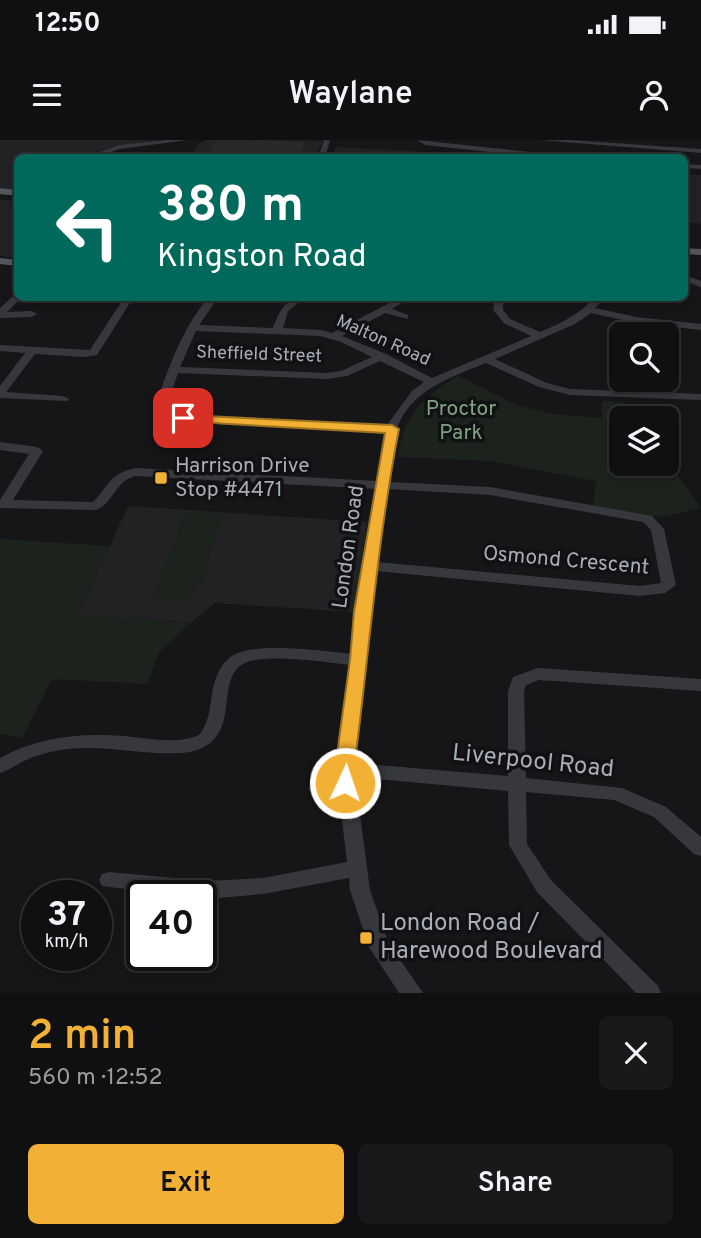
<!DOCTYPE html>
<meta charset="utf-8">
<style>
:root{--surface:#101012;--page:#19191b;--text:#f1f3f6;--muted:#9c9d9f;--line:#303032;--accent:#f2b134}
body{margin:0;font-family:Overpass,sans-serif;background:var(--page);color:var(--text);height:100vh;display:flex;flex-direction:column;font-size:26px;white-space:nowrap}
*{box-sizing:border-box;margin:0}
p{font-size:23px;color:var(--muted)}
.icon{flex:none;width:38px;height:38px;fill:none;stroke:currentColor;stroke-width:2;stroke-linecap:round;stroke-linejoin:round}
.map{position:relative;height:853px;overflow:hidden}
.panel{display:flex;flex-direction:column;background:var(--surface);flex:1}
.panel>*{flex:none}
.guide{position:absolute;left:14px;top:14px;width:674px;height:147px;border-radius:10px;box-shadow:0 4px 10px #0003,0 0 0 2px var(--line);background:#00695c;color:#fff;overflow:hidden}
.controls{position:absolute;left:609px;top:182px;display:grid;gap:14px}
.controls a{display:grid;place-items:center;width:70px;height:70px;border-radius:10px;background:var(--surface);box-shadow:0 4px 10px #0003,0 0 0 2px var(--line);font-size:35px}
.speed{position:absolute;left:21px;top:740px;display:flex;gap:14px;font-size:35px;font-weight:700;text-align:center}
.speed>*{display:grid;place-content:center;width:91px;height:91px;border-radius:50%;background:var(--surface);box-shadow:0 4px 10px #0003,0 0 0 2px var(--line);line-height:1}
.speed small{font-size:18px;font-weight:400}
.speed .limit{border:4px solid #111;border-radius:10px;background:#fff;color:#111}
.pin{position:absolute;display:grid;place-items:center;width:60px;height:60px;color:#fff;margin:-30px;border-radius:14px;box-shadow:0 4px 10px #0006}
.me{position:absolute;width:77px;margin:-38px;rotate:3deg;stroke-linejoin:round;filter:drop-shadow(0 0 5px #0008)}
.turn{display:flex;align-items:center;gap:24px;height:147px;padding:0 28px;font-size:32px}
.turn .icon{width:91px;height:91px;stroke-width:2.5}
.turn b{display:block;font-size:49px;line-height:60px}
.round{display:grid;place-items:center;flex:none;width:74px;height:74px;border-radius:10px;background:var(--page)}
.head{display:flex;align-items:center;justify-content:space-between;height:119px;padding:0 28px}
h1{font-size:42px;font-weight:600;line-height:52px;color:var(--accent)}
.primary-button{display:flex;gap:14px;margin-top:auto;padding:14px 28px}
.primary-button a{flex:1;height:80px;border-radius:10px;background:var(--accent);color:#111;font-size:28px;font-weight:600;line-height:80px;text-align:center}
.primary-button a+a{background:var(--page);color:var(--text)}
.status{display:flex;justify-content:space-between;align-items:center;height:49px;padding:0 35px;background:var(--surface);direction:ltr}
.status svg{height:19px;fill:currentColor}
header{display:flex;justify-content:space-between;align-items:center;height:91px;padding:0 28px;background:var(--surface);font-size:32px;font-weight:600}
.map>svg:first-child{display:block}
.built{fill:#222225}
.green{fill:#1c231d}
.building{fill:#29292c}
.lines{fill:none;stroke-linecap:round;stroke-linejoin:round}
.minor{fill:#37383d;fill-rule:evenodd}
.major{fill:#53555c;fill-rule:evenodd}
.route{fill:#f2b134;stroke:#9d7322;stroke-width:2}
.poi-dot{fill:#f2b134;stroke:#111113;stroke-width:2.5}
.labels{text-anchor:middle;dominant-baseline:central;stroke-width:7;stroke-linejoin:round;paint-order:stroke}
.far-street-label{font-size:18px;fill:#a8adb8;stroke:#111113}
.park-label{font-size:21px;fill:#7fa381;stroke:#111113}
.poi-label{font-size:21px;fill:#a8adb8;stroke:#111113;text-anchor:start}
.street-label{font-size:21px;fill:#a8adb8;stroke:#111113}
.near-street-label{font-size:24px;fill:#a8adb8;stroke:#111113}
.near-poi-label{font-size:24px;fill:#a8adb8;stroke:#111113;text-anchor:start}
</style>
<div class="status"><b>12:50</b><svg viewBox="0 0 49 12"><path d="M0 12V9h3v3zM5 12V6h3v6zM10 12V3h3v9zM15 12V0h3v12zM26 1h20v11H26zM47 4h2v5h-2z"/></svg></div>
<header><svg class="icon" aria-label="menu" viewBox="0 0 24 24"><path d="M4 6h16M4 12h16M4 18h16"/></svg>Waylane<svg class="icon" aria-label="person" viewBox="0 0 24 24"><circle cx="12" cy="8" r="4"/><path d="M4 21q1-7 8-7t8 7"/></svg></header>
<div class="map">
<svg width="701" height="853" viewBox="0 0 701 853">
<rect width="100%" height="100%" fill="#161618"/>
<g class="built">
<path d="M0,0H175L111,7L82,17L18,18L17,50L0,48Z"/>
<path d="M206,0H303L323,1L316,17L189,18L198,4Z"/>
<path d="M336,7L397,10L490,17H332Z"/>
<path d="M684,34L701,35V84L684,82Z"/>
<path d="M0,60L17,61V118L0,116Z"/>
<path d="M128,366L367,382L354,472L215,463L190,483L78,475Z"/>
</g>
<g class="green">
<path d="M458,236L516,265L553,274L602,278V261L625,262L636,278H621V324H667V320L701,368L661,377L593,367L596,341L490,321L398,317C404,274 421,259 458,236Z"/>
<path d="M185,372L223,374L202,445H197L191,463L151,461Z"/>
<path d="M0,399L110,406L78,475L190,483L158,514L148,544L52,539L22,598L0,594Z"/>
</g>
<path class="building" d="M216,0H237L306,2L299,18H205Z"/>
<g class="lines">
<g class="minor">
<path d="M166,0H188L120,9L93,18H81L119,5Z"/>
<path d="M324,0H330L325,18H318Z"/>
<path d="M417,0L568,16L571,18H543L425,5Z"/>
<path d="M539,0H571L701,9V13Z"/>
<path d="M684,24L701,25V29L684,28Z"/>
<path d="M690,137L701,141V147L687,142L685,140Z"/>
<path d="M18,152V158H21L7,172L32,171L37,174L32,177L0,178V168Z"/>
<path d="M124,158H133L97,215L84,217L35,214L6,252L63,256L69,259L67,261L0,258V246L25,213L0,211V205L90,210Z"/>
<path d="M208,158H218L199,185L273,188C279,172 285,158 304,158L288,171L283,188L321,190L332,193L399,158H409L392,169L408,175V179L385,173L342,196L386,214L432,238L531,196L504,183L493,170L495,158H503V170L510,179L540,192C561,183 579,175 594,158H604L595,168L636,177L701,184V190L636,183L591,173L575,184L495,219L547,243L570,249L701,254V260L570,255L539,247L486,223C454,236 415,248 399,283C394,295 392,327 390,342L490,347L652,376L664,389L676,445L665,453L640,456L376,431L369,472L367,520L354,623L508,636V551L513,537L538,528L701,539V551L539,540L526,545L524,551L526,638L622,648L666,667L701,697V716L694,714L654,677L614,660L526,652L527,704L551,740L658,846L661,853H636L537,752L509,705L508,651L355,637L370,750L388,802L423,853H399L369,807L350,750L349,738L263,754L207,759L201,758V756H182L102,746L99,740L102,734L109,732L207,741L263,738L347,722L336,629L351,525C326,522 265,513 245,523C213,538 243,594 197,610C172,619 116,607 86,608C65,608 43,612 24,621C16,625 9,630 0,633V618C39,597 79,593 123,596C148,598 176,605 199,595C213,578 209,557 216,538C219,530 224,521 232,516C256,501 323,511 352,514L355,472L376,349L135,336C114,342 114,363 96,370L0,368V360L29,314L0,310V302L37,307L43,311L13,360L93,362C110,345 109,334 135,328L377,341L386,292L167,279L163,278L154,269C168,230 181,190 208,158ZM196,191L320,196L341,202L372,217L341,231L327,233L180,227ZM380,221L424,242L412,251L387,285L170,273L166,268L178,233L327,239L347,236ZM388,349L490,355L643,382L651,390L661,443L640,446L377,422Z"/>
</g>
<g class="major">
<path d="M0,48L18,50V56L0,54Z"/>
<path d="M684,108L701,109V115L684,114Z"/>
<path d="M0,118L18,120V126L0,124Z"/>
</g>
</g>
<path class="route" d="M183,275L392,285L399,289C377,402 369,515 354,629L356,643L353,649L345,651L338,649L335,629L350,520L354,472L385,293L178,281V276Z"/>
<g class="poi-dot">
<rect x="154" y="331" width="14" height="14" rx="3.5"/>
<rect x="359" y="791" width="14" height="14" rx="3.5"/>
</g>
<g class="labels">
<g class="far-street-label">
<text transform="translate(383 201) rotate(24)">Malton Road</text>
<text transform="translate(259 215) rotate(2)">Sheffield Street</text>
</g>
<g class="park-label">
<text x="461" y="269">Proctor<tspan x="461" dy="24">Park</tspan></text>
</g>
<g class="poi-label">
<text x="175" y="326">Harrison Drive<tspan x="175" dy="24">Stop #4471</tspan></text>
</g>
<g class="street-label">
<text transform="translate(349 407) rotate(-82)">London Road</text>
<text transform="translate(566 421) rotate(5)">Osmond Crescent</text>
</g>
<g class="near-street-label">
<text transform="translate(533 622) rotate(6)">Liverpool Road</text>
</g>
<g class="near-poi-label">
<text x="380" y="784">London Road /<tspan x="380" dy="28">Harewood Boulevard</tspan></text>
</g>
</g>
</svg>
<div class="controls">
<a><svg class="icon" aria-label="search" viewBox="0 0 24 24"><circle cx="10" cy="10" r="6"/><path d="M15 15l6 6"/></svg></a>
<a><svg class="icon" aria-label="layers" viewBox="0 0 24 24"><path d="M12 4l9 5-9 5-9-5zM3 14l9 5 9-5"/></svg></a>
</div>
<div class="speed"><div>37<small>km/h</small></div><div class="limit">40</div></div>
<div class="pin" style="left:183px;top:278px;background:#d93025"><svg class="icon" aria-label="arrive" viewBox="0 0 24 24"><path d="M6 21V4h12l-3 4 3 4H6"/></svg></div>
<svg class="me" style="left:345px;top:643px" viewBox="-20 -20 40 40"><circle r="17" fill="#f2b134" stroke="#fff" stroke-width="3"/><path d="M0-11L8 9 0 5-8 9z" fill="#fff"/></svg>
<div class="guide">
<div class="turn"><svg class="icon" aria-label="left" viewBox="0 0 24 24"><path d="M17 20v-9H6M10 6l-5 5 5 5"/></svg><div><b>380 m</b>Kingston Road</div></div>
</div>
</div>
<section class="panel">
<div class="head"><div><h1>2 min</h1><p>560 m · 12:52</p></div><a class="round"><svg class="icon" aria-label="close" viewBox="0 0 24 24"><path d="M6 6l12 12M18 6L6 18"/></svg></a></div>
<div class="primary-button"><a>Exit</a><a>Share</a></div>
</section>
